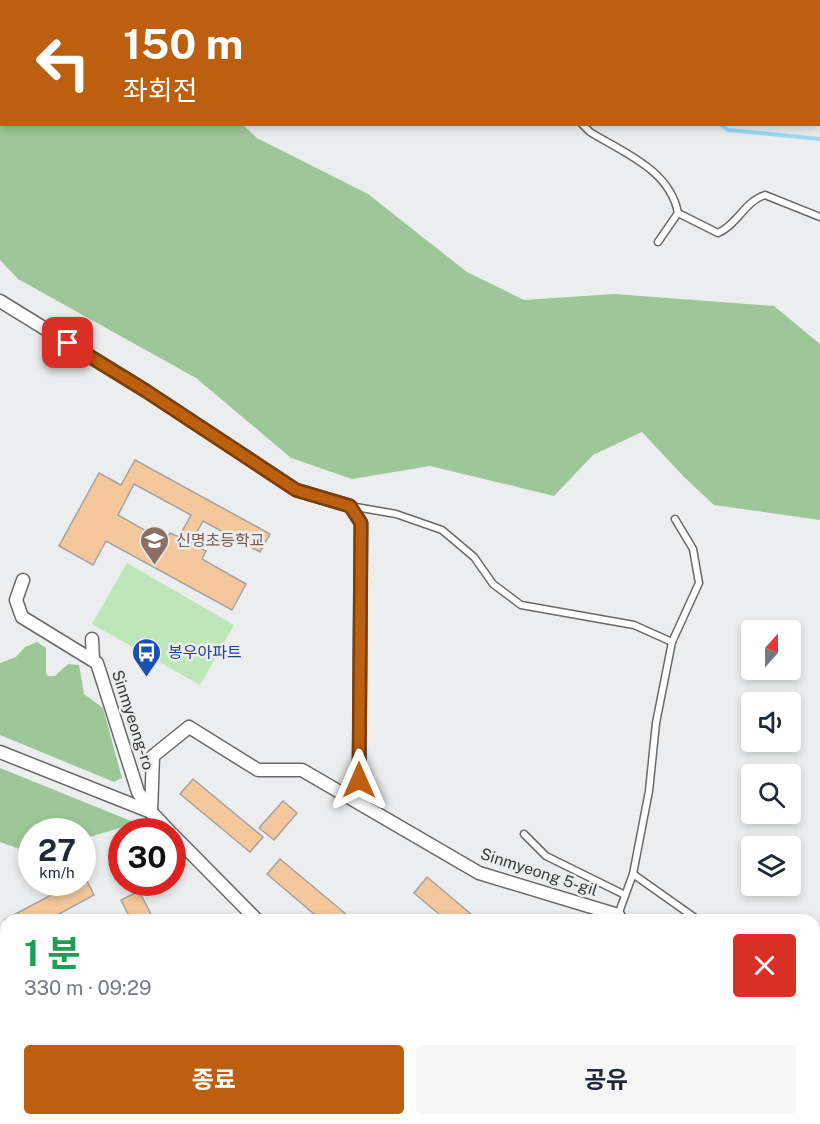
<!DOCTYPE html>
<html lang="ko">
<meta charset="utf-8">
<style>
:root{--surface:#fff;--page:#f6f6f7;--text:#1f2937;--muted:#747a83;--accent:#bc5f0e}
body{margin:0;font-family:"Public Sans","Noto Sans KR",sans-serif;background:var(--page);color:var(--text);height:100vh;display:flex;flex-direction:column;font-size:22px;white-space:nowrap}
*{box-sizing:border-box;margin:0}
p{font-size:20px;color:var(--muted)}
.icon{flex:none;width:33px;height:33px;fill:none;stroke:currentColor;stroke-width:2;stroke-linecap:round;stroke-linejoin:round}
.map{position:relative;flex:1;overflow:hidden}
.details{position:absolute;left:0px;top:914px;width:820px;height:212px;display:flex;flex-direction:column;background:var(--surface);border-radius:18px 18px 0 0;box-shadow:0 3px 9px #0003}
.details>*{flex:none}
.guide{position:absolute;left:0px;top:0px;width:820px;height:126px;box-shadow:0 3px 9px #0003;background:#bc5f0e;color:#fff;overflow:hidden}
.needle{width:39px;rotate:21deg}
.controls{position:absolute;left:741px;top:620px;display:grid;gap:12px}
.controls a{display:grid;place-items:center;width:60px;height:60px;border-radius:6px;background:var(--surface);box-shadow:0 3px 9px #0003;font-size:30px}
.speed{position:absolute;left:18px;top:818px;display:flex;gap:12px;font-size:30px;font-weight:700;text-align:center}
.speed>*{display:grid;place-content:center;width:78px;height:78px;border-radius:50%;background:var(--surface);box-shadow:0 3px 9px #0003;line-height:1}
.speed small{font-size:15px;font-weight:400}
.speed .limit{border:9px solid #d22;background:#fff;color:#111}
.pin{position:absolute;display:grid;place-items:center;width:51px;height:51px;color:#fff;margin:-26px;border-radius:12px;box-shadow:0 3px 9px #0006}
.me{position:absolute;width:66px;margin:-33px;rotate:0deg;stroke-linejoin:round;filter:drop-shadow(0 0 4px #0008)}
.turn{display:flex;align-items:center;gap:21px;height:126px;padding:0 24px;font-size:27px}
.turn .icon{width:78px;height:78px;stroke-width:2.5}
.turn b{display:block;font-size:42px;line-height:51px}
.round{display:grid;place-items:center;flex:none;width:63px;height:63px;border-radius:6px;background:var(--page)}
.head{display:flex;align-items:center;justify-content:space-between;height:102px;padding:0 24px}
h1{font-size:36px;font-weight:700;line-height:45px;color:#1e9e55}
.button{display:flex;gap:12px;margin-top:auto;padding:12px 24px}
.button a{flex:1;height:69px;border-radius:6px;background:var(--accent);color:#fff;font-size:24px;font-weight:700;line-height:69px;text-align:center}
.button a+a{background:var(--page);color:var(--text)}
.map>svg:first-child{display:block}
.green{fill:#bde6b9}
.forest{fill:#9ec799}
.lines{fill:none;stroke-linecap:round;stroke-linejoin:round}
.stream{stroke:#99dbf8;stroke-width:4}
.building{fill:#f4c89b;stroke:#a4a3a2;stroke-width:1.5;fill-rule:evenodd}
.lane-casing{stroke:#69696a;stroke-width:9}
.street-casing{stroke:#69696a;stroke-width:15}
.path{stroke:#a3a4a5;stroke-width:2;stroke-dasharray:3 4.5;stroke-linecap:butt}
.lane{stroke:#fff;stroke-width:6}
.street{stroke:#fff;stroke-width:12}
.route-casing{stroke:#7a3e09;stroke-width:15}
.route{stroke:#bc5f0e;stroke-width:10}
.labels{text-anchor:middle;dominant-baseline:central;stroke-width:5;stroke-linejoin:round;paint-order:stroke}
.education-label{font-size:16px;fill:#785e54;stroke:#ecedee;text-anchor:start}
.transit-label{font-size:16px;fill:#164399;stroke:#ecedee;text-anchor:start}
.street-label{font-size:16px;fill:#393a3a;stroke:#ecedee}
</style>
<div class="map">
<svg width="820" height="1124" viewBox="0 0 820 1124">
<rect width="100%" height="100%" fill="#ecedee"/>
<path class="green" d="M127,563L234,625L200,685L92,624Z"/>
<g class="forest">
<path d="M0,18L2,124L243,125L257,138L368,194L467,272L524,300L614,294L774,306L820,344V520L714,505L684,477L642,432L593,455L554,496L430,466L352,479L291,458L196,378L18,279L0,260Z"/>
<path d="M37,642L46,648V673L48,676H55L68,664L79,665L84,694L103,708L122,778L114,782L0,735V663L16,657L25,647Z"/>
<path d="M0,768L136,823L83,839L82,831H32L31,853L0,842Z"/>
</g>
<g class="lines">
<g class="stream">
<path d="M0,29H2"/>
<path d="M720,124L728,130L820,139"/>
</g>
</g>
<g class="building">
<path d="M135,460L270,534L260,552L203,521L191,543L206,551L202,559L246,584L232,610L106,541L93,565L59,546L99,473L121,485ZM134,484L191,515L179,537L170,533L163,546L146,536L148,532L118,515Z"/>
<path d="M193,779L263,837L250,852L180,794Z"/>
<path d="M283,801L297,813L274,840L259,828Z"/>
<path d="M280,859L353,920H321L267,874Z"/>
<path d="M85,877L94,895L48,920H4L76,882H82Z"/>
<path d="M427,877L478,920H446L414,893Z"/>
<path d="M139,891L154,920H131L121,900Z"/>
</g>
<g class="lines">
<defs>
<g id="lane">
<path d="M582,124L590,132C624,153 670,170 678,213L658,242"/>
<path d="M678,213L718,233C737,225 745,201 765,195L820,217"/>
<path d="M350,506L396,514L442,530L474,557L493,584L521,605L634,625L672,642"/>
<path d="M524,834L546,856L625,895"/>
<path d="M633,874L698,920"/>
<path d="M618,915L633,874L649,791L656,723L672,642L699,583L693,549L675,519"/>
<path d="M814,997L820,999"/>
<path d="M266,1119L269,1124"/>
<path d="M356,1119L359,1124"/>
</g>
<g id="street">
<path d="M286,0L289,2"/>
<path d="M592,0L593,2"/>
<path d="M819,58H820"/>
<path d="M0,301L146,391L296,490L350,506L361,523L359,803"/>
<path d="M23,580L16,600L22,617L97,663L138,792L151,812L169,831"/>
<path d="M92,639L93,660"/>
<path d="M0,752L151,812"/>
<path d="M151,812L153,756L189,727L258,770H302L479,873L618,915L621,920"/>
<path d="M172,834L257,920"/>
<path d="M400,1119L403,1124"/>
<path d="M699,1124L700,1119"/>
</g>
</defs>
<use href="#lane" class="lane-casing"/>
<use href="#street" class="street-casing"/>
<g class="path">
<path d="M3,2L4,0"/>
<path d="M0,5L2,3"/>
</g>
<use href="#lane" class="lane"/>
<use href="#street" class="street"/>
</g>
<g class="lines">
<defs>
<path id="route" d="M68,343L146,391L296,490L350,506L361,523L359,780"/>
</defs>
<use href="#route" class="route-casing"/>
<use href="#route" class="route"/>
</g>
<defs>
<symbol id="school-pin" viewBox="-11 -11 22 30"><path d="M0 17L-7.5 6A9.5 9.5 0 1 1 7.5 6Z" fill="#8d6e63" stroke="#ecedee"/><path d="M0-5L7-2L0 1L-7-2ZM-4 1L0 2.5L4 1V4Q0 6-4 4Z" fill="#fff"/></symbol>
<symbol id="bus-pin" viewBox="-11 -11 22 30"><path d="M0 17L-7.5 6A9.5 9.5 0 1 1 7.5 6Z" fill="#1a4fb4" stroke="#ecedee"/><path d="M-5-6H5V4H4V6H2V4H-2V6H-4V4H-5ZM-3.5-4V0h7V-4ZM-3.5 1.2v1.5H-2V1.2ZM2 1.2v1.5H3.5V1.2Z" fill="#fff"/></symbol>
</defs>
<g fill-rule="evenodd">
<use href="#school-pin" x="138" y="524" width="33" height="45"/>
<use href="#bus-pin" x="130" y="636" width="33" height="45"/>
</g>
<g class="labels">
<g class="education-label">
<text x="176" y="540">신명초등학교</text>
</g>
<g class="transit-label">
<text x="168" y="652">봉우아파트</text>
</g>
<g class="street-label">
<text transform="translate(133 720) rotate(72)">Sinmyeong-ro</text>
<text transform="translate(539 872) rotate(18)">Sinmyeong 5-gil</text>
</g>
</g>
</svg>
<div class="controls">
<a><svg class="needle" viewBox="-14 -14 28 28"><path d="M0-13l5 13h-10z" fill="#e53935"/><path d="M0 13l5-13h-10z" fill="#747a83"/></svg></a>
<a><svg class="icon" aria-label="sound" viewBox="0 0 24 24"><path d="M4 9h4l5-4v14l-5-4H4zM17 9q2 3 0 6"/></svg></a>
<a><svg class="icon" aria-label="search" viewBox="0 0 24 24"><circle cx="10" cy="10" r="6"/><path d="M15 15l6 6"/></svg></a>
<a><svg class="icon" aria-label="layers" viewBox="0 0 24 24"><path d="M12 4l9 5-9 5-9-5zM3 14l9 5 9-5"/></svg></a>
</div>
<div class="speed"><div>27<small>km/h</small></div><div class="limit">30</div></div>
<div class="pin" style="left:68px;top:343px;background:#d93025"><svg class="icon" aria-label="arrive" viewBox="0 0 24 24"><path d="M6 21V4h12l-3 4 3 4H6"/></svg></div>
<svg class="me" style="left:359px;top:780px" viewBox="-20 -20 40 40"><path d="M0-17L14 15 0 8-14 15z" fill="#bc5f0e" stroke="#fff" stroke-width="4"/></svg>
<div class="guide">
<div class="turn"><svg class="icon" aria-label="left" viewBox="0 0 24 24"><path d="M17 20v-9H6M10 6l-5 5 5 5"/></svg><div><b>150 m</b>좌회전</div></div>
</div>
<section class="details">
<div class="head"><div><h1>1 분</h1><p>330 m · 09:29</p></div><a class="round" style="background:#d93025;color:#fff"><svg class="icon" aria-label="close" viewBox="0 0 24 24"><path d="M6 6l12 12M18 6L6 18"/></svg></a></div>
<div class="button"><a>종료</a><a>공유</a></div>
</section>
</div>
